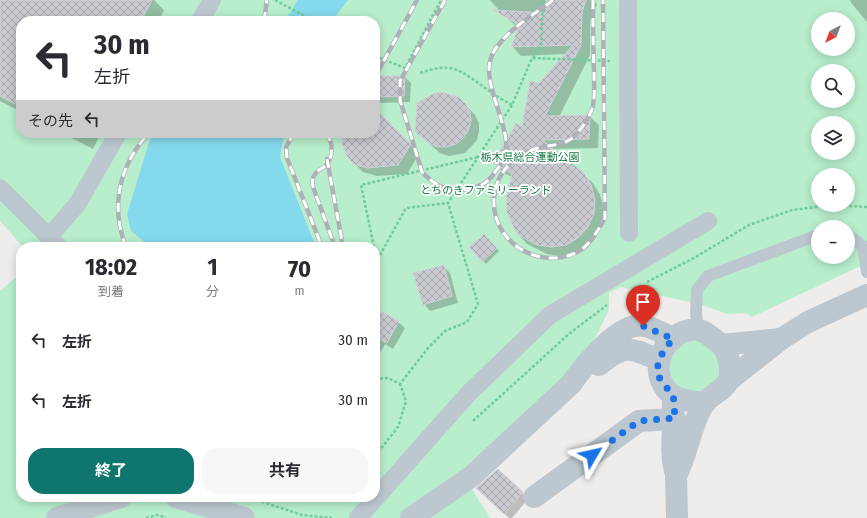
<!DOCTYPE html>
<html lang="ja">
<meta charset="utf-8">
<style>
:root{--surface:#fff;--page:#f7f7f7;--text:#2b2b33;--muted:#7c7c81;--accent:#0f766e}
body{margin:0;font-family:"Fira Sans Condensed","Noto Sans JP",sans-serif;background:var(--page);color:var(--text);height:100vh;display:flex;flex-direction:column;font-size:15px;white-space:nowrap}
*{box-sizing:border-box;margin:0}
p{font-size:13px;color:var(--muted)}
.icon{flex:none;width:22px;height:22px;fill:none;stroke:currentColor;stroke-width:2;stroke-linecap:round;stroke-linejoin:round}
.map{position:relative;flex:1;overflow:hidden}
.sheet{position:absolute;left:16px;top:242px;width:364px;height:260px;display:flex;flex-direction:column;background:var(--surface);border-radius:16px;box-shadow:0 2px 10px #0003}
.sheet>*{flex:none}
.top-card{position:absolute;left:16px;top:16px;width:364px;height:122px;border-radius:16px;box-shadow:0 2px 10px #0003;background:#fff;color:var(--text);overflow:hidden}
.needle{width:26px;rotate:221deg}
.controls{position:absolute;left:811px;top:12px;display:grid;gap:8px}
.controls a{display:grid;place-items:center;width:44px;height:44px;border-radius:50%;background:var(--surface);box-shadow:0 2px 10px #0003;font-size:20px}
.pin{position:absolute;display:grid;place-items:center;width:34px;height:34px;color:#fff;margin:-41px -17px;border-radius:50% 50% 50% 0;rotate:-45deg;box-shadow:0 0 4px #0007}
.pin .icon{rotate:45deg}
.me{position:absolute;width:44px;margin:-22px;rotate:54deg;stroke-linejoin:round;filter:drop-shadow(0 0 3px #0008)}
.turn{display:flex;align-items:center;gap:14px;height:84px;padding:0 12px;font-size:18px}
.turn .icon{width:52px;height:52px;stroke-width:2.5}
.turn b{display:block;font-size:28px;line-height:34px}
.then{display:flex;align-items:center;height:38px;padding:0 12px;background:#0003;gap:8px;font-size:15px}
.eta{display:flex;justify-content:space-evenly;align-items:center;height:68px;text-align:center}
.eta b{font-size:24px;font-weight:700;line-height:28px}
.cta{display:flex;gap:8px;margin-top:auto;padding:8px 12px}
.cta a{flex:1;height:46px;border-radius:16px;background:var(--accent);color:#fff;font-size:16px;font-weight:700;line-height:46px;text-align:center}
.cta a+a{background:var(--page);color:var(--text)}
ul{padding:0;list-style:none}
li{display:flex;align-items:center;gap:12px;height:60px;padding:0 12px}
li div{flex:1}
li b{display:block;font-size:15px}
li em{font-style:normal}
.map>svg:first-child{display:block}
.green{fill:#b8eecc;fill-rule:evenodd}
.water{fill:#85d9ec}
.shadow{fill:#0003}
.building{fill:url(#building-cross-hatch);stroke:#d0d2d8}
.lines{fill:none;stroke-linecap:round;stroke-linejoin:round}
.path{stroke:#71cc9d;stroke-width:2.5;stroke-dasharray:3 2;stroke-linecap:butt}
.service{stroke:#bcc7cf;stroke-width:12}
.pedestrian{stroke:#bcc7cf;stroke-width:18}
.minor{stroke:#bcc7cf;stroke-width:22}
.tertiary{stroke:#bcc7cf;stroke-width:22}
.rail-casing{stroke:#aeb1b7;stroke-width:4.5}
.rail{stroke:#fff;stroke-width:3;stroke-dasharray:9;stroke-linecap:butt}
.route{stroke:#1a73e8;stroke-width:7;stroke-dasharray:0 12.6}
.labels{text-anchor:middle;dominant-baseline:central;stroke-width:3.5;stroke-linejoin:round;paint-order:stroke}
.park-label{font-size:11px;fill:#167a45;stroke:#fff}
</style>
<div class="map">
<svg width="867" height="518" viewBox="0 0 867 518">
<defs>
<pattern id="building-cross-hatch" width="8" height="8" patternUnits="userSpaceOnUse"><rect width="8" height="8" fill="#c9cbd1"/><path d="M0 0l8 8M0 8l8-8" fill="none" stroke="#a5a7ad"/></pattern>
</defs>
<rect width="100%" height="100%" fill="#efecec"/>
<g class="green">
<path d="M0,0H867V263L752,317L746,313L727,314L699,304L620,287L609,293V310L584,360L461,471L490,518H0V291L21,273V497H375V247H23L0,221ZM818,19H848V49H818ZM21,21H375V133H21ZM818,71H848V101H818ZM818,123H848V153H818ZM818,175H848V205H818ZM818,227H848V257H818Z"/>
<path d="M685,340H700L720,355C720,376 720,379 705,393L681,391L669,377L671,352Z"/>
</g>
<g class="water">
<path d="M298,0H348L332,21H285Z"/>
<path d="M155,133H284L280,157L316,247H151L131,231L127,214L151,136Z"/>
</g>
<g class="shadow">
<path d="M0,0H154L164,10L159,21H21V112L0,101Z"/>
<path d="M490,0H593L597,4L590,22V55L559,117L589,116L599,125L598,148L552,149L593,183L600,195L604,209L603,223L597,236L588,247L575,254L561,256L547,254L527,244L518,234L512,177L504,173L494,163L523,128L540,84L566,54L521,56L512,46L519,28L504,16Z"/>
<path d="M850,0H867V22L852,4Z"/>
<path d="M375,74L382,77H405L411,83L410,102L380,103L375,100Z"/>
<path d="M459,98L475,115L479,123V131L477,140L465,153L449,156L440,153L416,132Z"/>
<path d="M375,109L419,154L407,174L377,176L363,172L354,163L344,133H375Z"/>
<path d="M62,133H101L93,149Z"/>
<path d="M484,235L499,251L486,264L470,247Z"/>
<path d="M443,266L450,273L458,303L430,311L424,304Z"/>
<path d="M375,309L398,322L405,328L393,349L385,344L377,358L375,357Z"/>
<path d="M498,470L528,499L512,518H509L484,494Z"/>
</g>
<g class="building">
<path d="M0,0H152L141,21H21V107L0,96Z"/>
<path d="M546,0H586L582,12L581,45L545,116L590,115L589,139L542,140L584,173L591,185L595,199L594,214L588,227L578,238L566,245L551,247L537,245L517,234L507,214L506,199L512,174L493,163L516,123L522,126L530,81L539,83L573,45L511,47L519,25L493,10L546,13Z"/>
<path d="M375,73L382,76H405L404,96L375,97Z"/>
<path d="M442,92L459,97L466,104L470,112L471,121L468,131L463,138L456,144L447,147H438L430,144L415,132L417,103L433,94Z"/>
<path d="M375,108L411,144L398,165L367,168L353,164L345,153L342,144V133H375Z"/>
<path d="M484,234L497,248L482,262L469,247Z"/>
<path d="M444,265L452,296L423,305L413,273Z"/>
<path d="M375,308L399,321L387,343L375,337Z"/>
<path d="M498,469L523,492L504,514L476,488Z"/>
</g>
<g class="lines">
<g class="path">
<path d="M275,0L314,21"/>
<path d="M375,56L405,68L441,0"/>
<path d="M533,58L541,46L543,0"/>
<path d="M420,73C452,62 459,69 485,88C493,94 503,100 512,105"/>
<path d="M374,247L361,185L478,157"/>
<path d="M375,252L377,260"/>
<path d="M375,264L406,208L448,203L512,105L532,58L610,61"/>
<path d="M647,282L694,258L749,225L792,210L832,205L867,207"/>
<path d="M375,379L388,378L400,384L428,348L445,331L467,322L478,304L448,203"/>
<path d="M473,421L570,333L607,305"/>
<path d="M375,456L398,427L406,401L400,384"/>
<path d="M257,500L302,515L332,518"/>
<path d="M146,518L157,515L166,517"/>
</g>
<g class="service">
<path d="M848,235L863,246L867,272"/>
<path d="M698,330L696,313L697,290L708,276L818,235"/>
</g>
<g class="pedestrian">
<path d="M628,0L629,233"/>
<path d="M200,21L212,0"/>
<path d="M0,188L59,247"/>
<path d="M49,237L78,203L118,133"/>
<path d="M358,518L469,393L550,315L708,221"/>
</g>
<g class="minor">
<path d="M721,345L781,339"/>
<path d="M599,365C625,344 629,347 659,360"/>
<path d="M729,380L781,339"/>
<path d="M571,384C584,366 619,321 644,326C655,328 664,334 673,339"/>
<path d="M673,404C675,426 669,449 675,471"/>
<path d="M676,476C688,453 690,427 703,405C709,395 725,391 729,379C732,368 728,350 719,343C713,338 705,331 698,330C664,327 644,373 672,395C681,401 694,402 705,403"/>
<path d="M176,497L244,518"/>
<path d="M534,497L639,421L675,419"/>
<path d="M57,518L121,497"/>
</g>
<g class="tertiary">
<path d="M781,339L808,322L867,295"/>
<path d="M676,476L677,518"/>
<path d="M411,518L472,476L571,384"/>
</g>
<defs>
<g id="rail">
<path d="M445,0L400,81V100L422,172C431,182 445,191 459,190C474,190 487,185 495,172C498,168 502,164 504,159C515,133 483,89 490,61C496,36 534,15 553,0"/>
<path d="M593,0C593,24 593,49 594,73C594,83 595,96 593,106C590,117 580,132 571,139C562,145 552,145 542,147C517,152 496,171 494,198C491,240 535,269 573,254C589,248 597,232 605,218L603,0"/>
<path d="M264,21L267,0"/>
<path d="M375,77L417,0"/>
<path d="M294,133L286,147L287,158L322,247"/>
<path d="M326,133C333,141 334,157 326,165C322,169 315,171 313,178C312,181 313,185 313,187L335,247"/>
<path d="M327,159L343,247"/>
<path d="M126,247C110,206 119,165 149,133"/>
</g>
</defs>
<use href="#rail" class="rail-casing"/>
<use href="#rail" class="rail"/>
</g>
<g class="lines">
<path class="route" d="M592,455L639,421L675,418C674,412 675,399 672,394C669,389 664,386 661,381C652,365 663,351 673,339L643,326"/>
</g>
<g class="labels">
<g class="park-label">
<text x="530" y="157">栃木県総合運動公園</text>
<text x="486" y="190">とちのきファミリーランド</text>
</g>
</g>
</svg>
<div class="controls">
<a><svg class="needle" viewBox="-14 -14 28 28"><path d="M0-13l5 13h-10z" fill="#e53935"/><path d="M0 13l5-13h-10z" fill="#7c7c81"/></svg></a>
<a><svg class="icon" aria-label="search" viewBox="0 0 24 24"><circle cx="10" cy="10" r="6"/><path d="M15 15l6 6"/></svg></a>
<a><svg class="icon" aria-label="layers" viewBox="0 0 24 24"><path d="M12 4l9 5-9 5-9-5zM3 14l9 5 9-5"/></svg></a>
<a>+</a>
<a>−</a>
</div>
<div class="pin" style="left:643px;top:326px;background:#d93025"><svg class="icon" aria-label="arrive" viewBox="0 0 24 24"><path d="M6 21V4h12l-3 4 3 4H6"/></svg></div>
<svg class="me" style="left:592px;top:455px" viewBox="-20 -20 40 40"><path d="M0-17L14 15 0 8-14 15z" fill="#1a73e8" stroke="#fff" stroke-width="4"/></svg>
<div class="top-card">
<div class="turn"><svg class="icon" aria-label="left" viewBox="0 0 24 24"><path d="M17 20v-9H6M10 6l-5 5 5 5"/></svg><div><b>30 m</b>左折</div></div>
<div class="then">その先<svg class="icon" aria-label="left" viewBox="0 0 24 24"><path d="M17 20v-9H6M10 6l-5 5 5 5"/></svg></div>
</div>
<section class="sheet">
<div class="eta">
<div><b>18:02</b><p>到着</p></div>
<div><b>1</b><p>分</p></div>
<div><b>70</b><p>m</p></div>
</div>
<ul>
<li><svg class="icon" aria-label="left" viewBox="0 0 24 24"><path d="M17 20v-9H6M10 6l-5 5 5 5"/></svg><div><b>左折</b></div><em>30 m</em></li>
<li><svg class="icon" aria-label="left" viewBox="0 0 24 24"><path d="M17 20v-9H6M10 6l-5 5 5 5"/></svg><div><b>左折</b></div><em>30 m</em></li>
</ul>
<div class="cta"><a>終了</a><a>共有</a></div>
</section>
</div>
